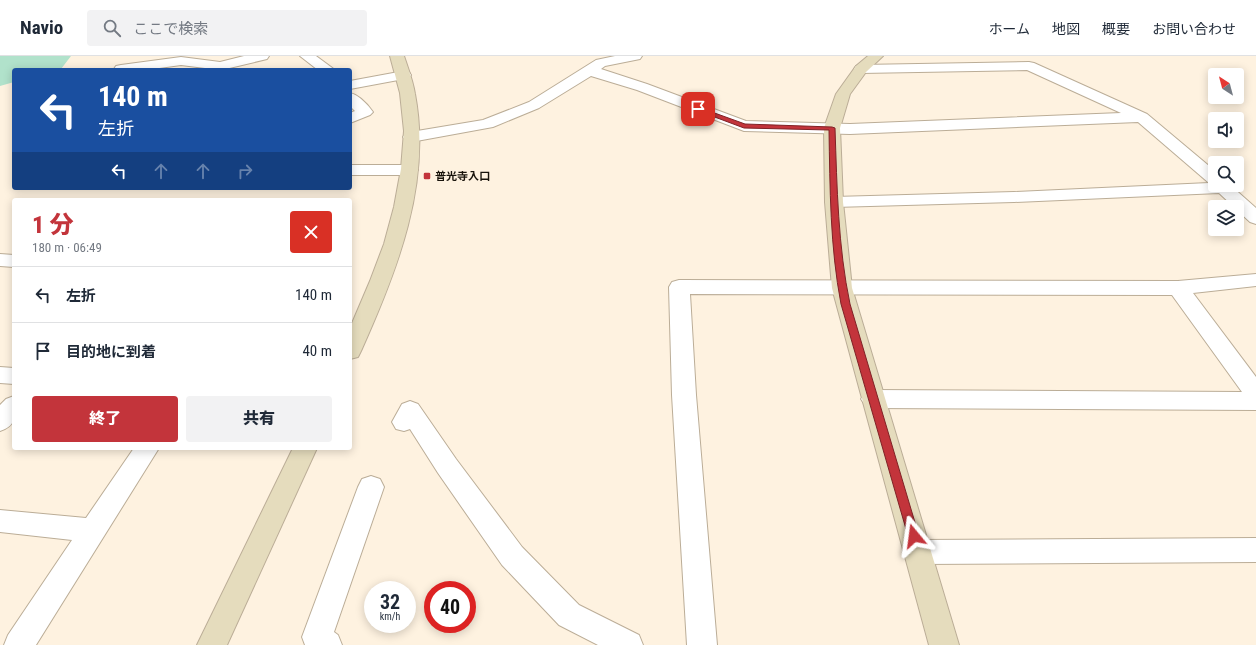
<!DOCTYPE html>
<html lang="ja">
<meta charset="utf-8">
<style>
:root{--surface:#fff;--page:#f2f2f3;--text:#1f2937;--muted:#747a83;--line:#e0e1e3;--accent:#c3343b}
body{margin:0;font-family:"Roboto Condensed","Noto Sans JP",sans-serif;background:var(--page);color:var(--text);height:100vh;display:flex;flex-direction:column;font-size:15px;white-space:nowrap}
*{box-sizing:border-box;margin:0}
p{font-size:13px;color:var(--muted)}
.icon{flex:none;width:22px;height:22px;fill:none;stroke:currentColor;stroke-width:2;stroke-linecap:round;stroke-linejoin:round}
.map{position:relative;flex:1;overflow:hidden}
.drawer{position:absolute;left:12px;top:142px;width:340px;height:252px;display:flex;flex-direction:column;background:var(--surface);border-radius:4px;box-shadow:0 2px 10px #0003}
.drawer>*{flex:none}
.guide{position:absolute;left:12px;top:12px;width:340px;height:122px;border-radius:4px;box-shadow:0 2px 10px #0003;background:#1a4fa0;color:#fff;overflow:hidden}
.needle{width:26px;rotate:324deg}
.controls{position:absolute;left:1208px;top:12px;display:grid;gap:8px}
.controls a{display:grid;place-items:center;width:36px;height:36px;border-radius:4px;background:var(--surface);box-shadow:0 2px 10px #0003;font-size:20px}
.speed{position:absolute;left:364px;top:525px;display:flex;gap:8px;font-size:20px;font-weight:700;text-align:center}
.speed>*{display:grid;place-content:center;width:52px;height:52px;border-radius:50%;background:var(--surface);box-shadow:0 2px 10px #0003;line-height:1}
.speed small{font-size:10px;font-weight:400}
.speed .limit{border:6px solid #d22;background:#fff;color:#111}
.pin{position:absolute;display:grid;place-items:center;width:34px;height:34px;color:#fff;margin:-17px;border-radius:8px;box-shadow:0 2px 6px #0006}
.me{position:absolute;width:44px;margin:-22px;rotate:344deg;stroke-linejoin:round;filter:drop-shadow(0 0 3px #0008)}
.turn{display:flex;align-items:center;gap:14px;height:84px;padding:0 20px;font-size:18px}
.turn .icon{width:52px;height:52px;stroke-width:2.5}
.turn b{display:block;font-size:28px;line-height:34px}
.lanes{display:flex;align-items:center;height:38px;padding:0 20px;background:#0003;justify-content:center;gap:20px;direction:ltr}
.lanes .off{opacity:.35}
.round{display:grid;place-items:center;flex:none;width:42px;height:42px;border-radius:4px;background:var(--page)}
.overview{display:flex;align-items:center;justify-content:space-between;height:68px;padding:0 20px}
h1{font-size:24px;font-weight:800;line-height:30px;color:var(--accent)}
.action{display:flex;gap:8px;margin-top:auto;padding:8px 20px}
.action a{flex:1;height:46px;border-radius:4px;background:var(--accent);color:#fff;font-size:16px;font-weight:800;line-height:46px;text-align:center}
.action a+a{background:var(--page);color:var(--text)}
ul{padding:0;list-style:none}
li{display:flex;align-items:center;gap:12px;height:56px;padding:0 20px;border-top:1px solid var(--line)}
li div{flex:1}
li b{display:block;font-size:15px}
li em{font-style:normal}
header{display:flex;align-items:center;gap:24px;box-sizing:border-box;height:56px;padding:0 20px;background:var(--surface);border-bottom:1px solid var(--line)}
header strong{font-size:19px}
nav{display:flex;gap:22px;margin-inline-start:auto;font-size:14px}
.search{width:280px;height:36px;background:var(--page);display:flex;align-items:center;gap:10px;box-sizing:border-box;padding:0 14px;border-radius:4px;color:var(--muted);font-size:15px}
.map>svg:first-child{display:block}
.green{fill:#b1e2cb}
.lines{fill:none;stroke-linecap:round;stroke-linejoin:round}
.street-casing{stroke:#bbad97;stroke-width:2}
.secondary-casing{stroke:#bbad97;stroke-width:2}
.street{fill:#fff;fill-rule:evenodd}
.secondary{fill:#e5dcbd;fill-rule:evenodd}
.route{fill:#c3343b;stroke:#7f2226}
.poi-dot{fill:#c3343b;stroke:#fef2e0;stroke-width:1.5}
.labels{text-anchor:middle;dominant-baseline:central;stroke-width:3.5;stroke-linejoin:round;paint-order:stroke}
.far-poi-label{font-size:11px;font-weight:bold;fill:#18130b;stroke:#fef2e0;text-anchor:start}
</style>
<header>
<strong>Navio</strong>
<div class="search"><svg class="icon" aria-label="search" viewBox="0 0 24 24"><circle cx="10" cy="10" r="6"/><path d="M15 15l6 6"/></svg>ここで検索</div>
<nav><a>ホーム</a><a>地図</a><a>概要</a><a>お問い合わせ</a></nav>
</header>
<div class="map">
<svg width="1256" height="589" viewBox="0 0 1256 589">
<rect width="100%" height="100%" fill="#fef2e0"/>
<path class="green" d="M0,0H71L61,13L58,14H14V26L0,30Z"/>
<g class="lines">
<defs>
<g id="street">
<path d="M244,0H269L267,3L221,14L181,9L145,14L114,13L116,10L121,9L181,1L220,6Z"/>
<path d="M300,0H316L335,14H318Z"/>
<path d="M615,0H642L640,3L605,10L601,13L647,28L746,65L850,68L1121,57L1027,14L861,17L856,16L854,13L856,10L861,9L1029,6L1034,7L1147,58L1215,115V129H1230L1256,152V168L1250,166L1237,154V151H1234L1219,137L1014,146L834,151L828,150L825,146L828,142L834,141L1014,136L1209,127L1138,66L850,78L744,75L637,34L591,20L539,52L493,71L411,86L405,84L403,81L405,78L411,76L483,64L529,46L596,4Z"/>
<path d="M404,15L409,16L411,19L409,22L350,33V25Z"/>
<path d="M350,37C359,39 368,49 373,56L370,59L350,67V57L355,55L350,50Z"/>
<path d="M350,109H409L415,110L418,114L415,118L409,119H350Z"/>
<path d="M0,198L14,199V211L0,210Z"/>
<path d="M1256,218V230L1193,237L1256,321V354L873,352L865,349L861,343L865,337L873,334L1242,336L1172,239L690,238L696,339L717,589H687L672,339L669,231L672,226L679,224L1178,225Z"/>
<path d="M0,311L14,312V328L0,327Z"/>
<path d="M14,340C14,357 19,369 0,375V349L6,343Z"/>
<path d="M410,345L418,348L456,403L522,491L579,549L639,579L643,589H598L559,569L502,509L438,417L410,373L404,375L396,373L392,366L402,348Z"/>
<path d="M134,392H159L36,589H4L8,579L72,484L0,476V454L86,462Z"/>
<path d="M371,420L380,423L384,431L334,576L338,579L342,589H305L302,581L358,431L362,423Z"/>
<path d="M1256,482V506L918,508L908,505L904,496L908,487L918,484Z"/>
</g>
<g id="secondary">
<path d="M390,0H404C408,12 413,25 415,38C432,127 397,215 361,295L358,301L350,303V272L370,225L384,188L394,151L401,113L404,75L400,37Z"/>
<path d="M868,0H883L866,16L850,38L840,72L843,146L852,232L959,589H929L832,232L825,146L824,72L836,38L856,10Z"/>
<path d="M293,392H317L227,589H197Z"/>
</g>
</defs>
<use href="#street" class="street-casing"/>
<use href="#secondary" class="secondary-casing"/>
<use href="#street" class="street"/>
<use href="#secondary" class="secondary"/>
</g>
<path class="route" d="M698,51L745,68L832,71L835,72C837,131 838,191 850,248L919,480L918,484L914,485L910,484L908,480L841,248C830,191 830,132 829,74L744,72L696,54L695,53Z"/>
<rect class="poi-dot" x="423" y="116" width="8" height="8" rx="2"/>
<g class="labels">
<g class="far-poi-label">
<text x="435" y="120">普光寺入口</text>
</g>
</g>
</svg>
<div class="controls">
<a><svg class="needle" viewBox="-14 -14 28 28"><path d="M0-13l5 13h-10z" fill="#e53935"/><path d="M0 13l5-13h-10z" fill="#747a83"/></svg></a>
<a><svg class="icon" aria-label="sound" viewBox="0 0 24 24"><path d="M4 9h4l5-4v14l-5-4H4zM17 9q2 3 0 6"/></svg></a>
<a><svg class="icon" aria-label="search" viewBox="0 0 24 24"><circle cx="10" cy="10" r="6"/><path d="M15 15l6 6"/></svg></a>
<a><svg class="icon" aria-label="layers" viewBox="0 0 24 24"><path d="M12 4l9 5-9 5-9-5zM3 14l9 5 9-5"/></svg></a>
</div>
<div class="speed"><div>32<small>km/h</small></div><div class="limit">40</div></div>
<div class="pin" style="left:698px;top:53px;background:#d93025"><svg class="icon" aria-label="arrive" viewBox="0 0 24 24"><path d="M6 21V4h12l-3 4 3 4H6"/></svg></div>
<svg class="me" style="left:914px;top:480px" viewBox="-20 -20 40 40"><path d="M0-17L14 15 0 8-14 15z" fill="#c3343b" stroke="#fff" stroke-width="4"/></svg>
<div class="guide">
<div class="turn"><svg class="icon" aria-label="left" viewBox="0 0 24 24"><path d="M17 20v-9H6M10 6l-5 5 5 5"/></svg><div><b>140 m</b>左折</div></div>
<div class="lanes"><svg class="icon" aria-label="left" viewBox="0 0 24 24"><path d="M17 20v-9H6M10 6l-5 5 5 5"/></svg><svg class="icon off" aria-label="ahead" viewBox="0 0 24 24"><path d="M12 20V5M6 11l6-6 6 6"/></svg><svg class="icon off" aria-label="ahead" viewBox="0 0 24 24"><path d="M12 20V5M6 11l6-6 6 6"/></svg><svg class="icon off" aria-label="right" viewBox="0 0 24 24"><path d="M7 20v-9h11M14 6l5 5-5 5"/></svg></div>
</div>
<section class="drawer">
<div class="overview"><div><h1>1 分</h1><p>180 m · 06:49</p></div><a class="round" style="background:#d93025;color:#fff"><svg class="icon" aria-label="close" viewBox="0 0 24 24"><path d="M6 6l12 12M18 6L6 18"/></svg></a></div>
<ul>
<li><svg class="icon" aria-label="left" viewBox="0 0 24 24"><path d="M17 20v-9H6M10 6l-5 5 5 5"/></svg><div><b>左折</b></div><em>140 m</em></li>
<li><svg class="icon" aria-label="arrive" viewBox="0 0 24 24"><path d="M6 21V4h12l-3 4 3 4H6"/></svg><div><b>目的地に到着</b></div><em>40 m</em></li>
</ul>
<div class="action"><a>終了</a><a>共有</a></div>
</section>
</div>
